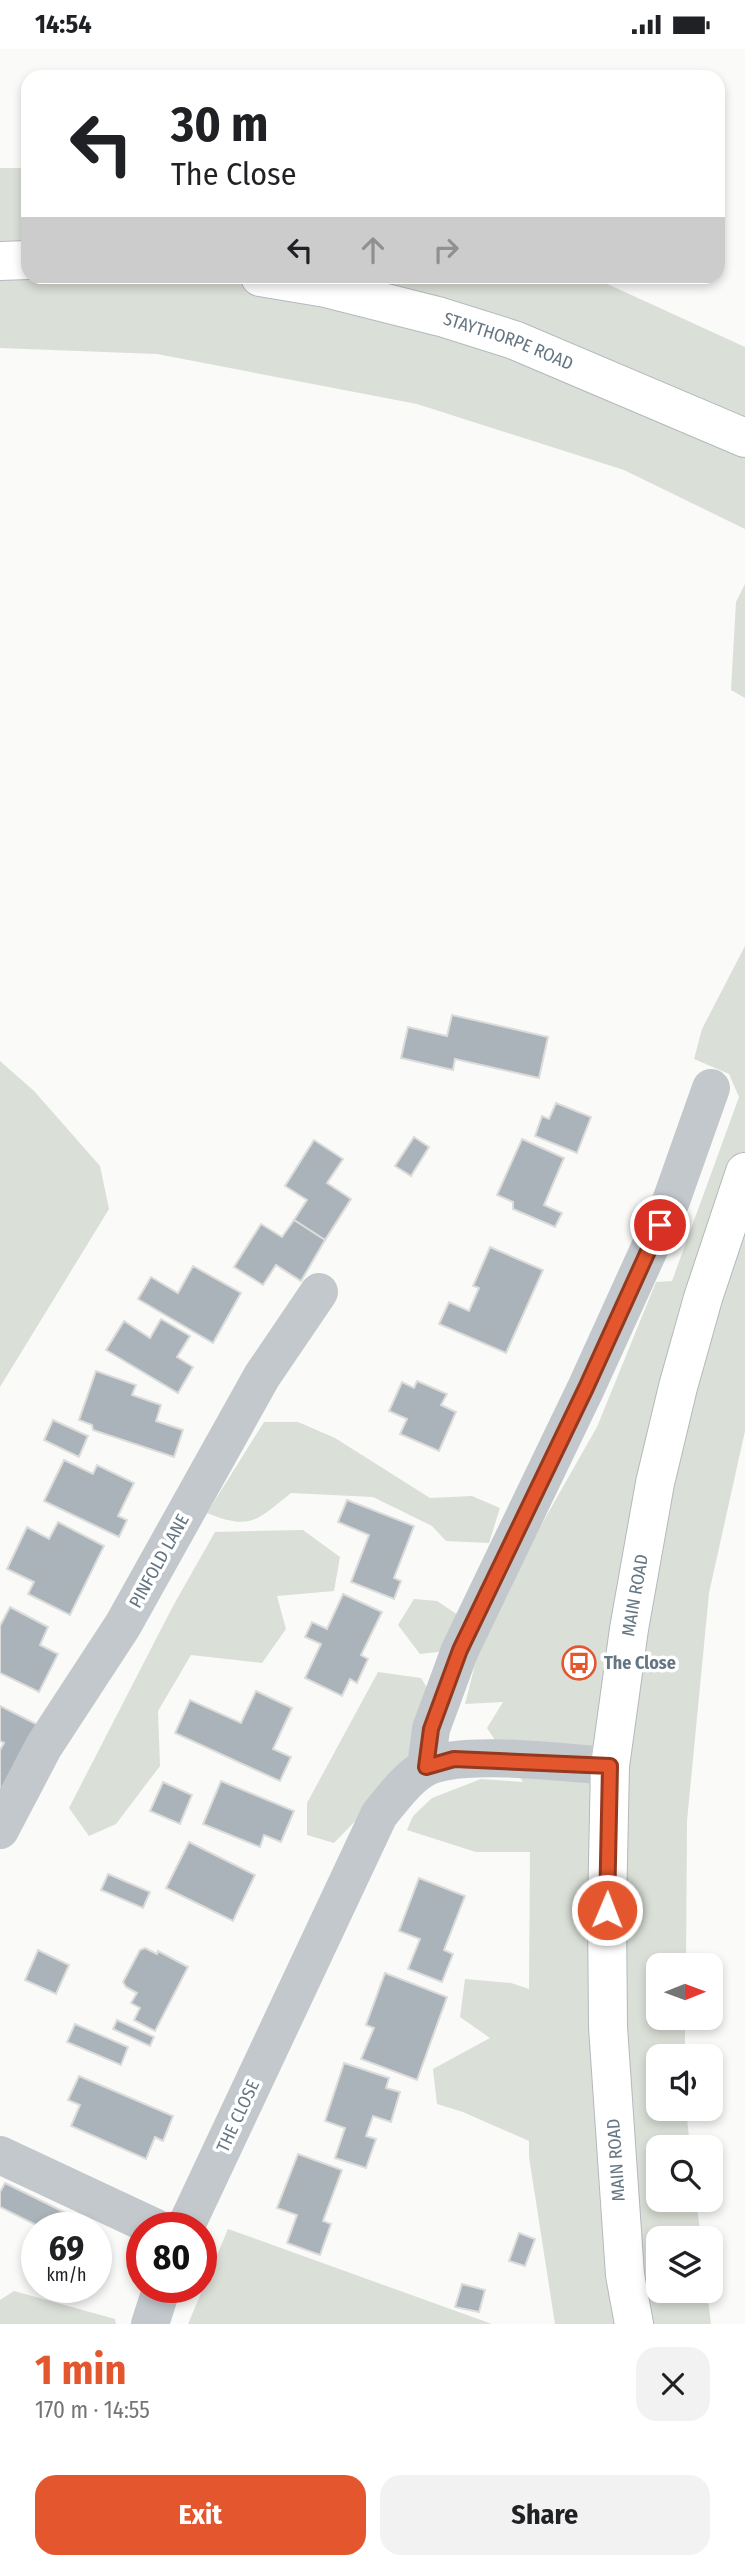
<!DOCTYPE html>
<meta charset="utf-8">
<style>
:root{--surface:#fff;--page:#f2f2f2;--text:#202124;--muted:#757577;--accent:#e4572e}
body{margin:0;font-family:"Fira Sans Condensed",sans-serif;background:var(--page);color:var(--text);height:100vh;display:flex;flex-direction:column;font-size:26px;white-space:nowrap}
*{box-sizing:border-box;margin:0}
p{font-size:23px;color:var(--muted)}
.icon{flex:none;width:38px;height:38px;fill:none;stroke:currentColor;stroke-width:2;stroke-linecap:round;stroke-linejoin:round}
.map{position:relative;height:2275px;overflow:hidden}
.details{display:flex;flex-direction:column;background:var(--surface);flex:1}
.details>*{flex:none}
.hud{position:absolute;left:21px;top:21px;width:704px;height:214px;border-radius:21px;box-shadow:0 4px 10px #0003;background:#fff;color:var(--text);overflow:hidden}
.needle{width:46px;rotate:89deg}
.buttons{position:absolute;left:646px;top:1904px;display:grid;gap:14px}
.buttons a{display:grid;place-items:center;width:77px;height:77px;border-radius:14px;background:var(--surface);box-shadow:0 4px 10px #0003;font-size:35px}
.speed{position:absolute;left:21px;top:2163px;display:flex;gap:14px;font-size:35px;font-weight:700;text-align:center}
.speed>*{display:grid;place-content:center;width:91px;height:91px;border-radius:50%;background:var(--surface);box-shadow:0 4px 10px #0003;line-height:1}
.speed small{font-size:18px;font-weight:400}
.speed .limit{border:10px solid #d22;background:#fff;color:#111}
.pin{position:absolute;display:grid;place-items:center;width:60px;height:60px;color:#fff;margin:-30px;border:4px solid #fff;border-radius:50%;box-shadow:0 2px 7px #0007}
.me{position:absolute;width:77px;margin:-38px;rotate:1deg;stroke-linejoin:round;filter:drop-shadow(0 0 5px #0008)}
.turn{display:flex;align-items:center;gap:24px;height:147px;padding:0 35px;font-size:32px}
.turn .icon{width:91px;height:91px;stroke-width:2.5}
.turn b{display:block;font-size:49px;line-height:60px}
.lanes{display:flex;align-items:center;height:66px;padding:0 35px;background:#0003;justify-content:center;gap:35px;direction:ltr}
.lanes .off{opacity:.35}
.round{display:grid;place-items:center;flex:none;width:74px;height:74px;border-radius:21px;background:var(--page)}
.summary{display:flex;align-items:center;justify-content:space-between;height:119px;padding:0 35px}
h1{font-size:42px;font-weight:700;line-height:52px;color:var(--accent)}
.action{display:flex;gap:14px;margin-top:auto;padding:14px 35px}
.action a{flex:1;height:80px;border-radius:21px;background:var(--accent);color:#fff;font-size:28px;font-weight:700;line-height:80px;text-align:center}
.action a+a{background:var(--page);color:var(--text)}
.status{display:flex;justify-content:space-between;align-items:center;height:49px;padding:0 35px;background:var(--surface);direction:ltr}
.status svg{height:19px;fill:currentColor}
.map>svg:first-child{display:block}
.green{fill:#dadfd7}
.building{fill:#aab3b9;stroke:#dcdcda;stroke-width:2}
.lines{fill:none;stroke-linecap:round;stroke-linejoin:round}
.secondary-casing{stroke:#b3babf;stroke-width:40}
.highway-casing{stroke:#b4b9bd;stroke-width:40}
.street{stroke:#c3c8cc;stroke-width:38}
.secondary{stroke:#fff;stroke-width:38}
.highway{stroke:#fff;stroke-width:38}
.route-casing{stroke:#94391e;stroke-width:18}
.route{stroke:#e4572e;stroke-width:12}
.labels{text-anchor:middle;dominant-baseline:central;stroke-width:7;stroke-linejoin:round;paint-order:stroke}
.street-label{font-size:18px;fill:#657683;stroke:#fff}
.poi-label{font-size:18px;font-weight:bold;fill:#657683;stroke:#fff;text-anchor:start}
</style>
<div class="status"><b>14:54</b><svg viewBox="0 0 49 12"><path d="M0 12V9h3v3zM5 12V6h3v6zM10 12V3h3v9zM15 12V0h3v12zM26 1h20v11H26zM47 4h2v5h-2z"/></svg></div>
<div class="map">
<svg width="745" height="2275" viewBox="0 0 745 2275">
<rect width="100%" height="100%" fill="#fafaf8"/>
<g class="green">
<path d="M0,119H28V228H592L745,298V480L624,421L417,355L157,305L0,299Z"/>
<path d="M745,535V649L731,641L736,553Z"/>
<path d="M745,897V1382L709,1544L687,1772L686,1916H658V1969H685V2007H658V2060H686L690,2098H658V2151H696L701,2189H658V2242H707L711,2275H555L529,2108V2092L463,2063L437,2055L433,2020L490,1989L460,1968L465,1930L511,1934L529,1940L530,1803H476L407,1781L413,1767L432,1749L481,1730L523,1733L487,1679L503,1653L465,1655L481,1592L527,1501L597,1378L656,1233L672,1232L739,1048L729,1025L694,1010L702,980Z"/>
<path d="M0,1012L34,1042L100,1117L109,1160L0,1338Z"/>
<path d="M264,1373H298L335,1389L430,1449L472,1447L500,1459L489,1494L446,1492L432,1477L373,1448L291,1444C257,1471 251,1482 207,1464Z"/>
<path d="M303,1481L340,1508L334,1542L277,1547L286,1580L262,1614L191,1606L158,1662L160,1717L116,1775L89,1787L69,1759L173,1557L215,1483Z"/>
<path d="M414,1550L437,1552L458,1566L446,1602L420,1605L398,1576Z"/>
<path d="M378,1623L421,1629L432,1647L416,1709L334,1794L307,1786V1754Z"/>
<path d="M228,2180L492,2275H188Z"/>
<path d="M14,2242L115,2270L116,2275H0V2251Z"/>
</g>
<g class="building">
<path d="M452,966L548,988L539,1029L455,1010L453,1021L401,1009L408,978L447,987Z"/>
<path d="M556,1054L591,1068L577,1104L535,1087L542,1067L549,1070Z"/>
<path d="M414,1088L429,1098L411,1127L395,1117Z"/>
<path d="M522,1090L564,1109L544,1156L562,1164L555,1178L513,1160V1153L497,1146Z"/>
<path d="M314,1091L343,1110L327,1134L351,1150L325,1191L294,1171L307,1151L285,1137Z"/>
<path d="M294,1171L325,1191L301,1232L276,1216L263,1236L234,1218L261,1175L282,1188Z"/>
<path d="M490,1198L543,1221L506,1304L439,1275L449,1253L469,1262L479,1239L473,1237Z"/>
<path d="M193,1217L241,1244L213,1294L138,1250L151,1228L178,1244Z"/>
<path d="M161,1270L190,1287L177,1308L193,1318L178,1344L106,1301L124,1272L150,1289Z"/>
<path d="M96,1322L136,1336L132,1346L161,1356L156,1372L183,1381L174,1408L93,1381L92,1376L79,1371Z"/>
<path d="M417,1332L447,1345L441,1356L456,1363L439,1402L400,1385L407,1370L389,1362L402,1333L414,1339Z"/>
<path d="M53,1371L88,1387L79,1408L44,1391Z"/>
<path d="M64,1411L93,1425L97,1416L134,1434L118,1467L127,1471L119,1488L44,1452Z"/>
<path d="M347,1451L414,1477L394,1529L401,1532L394,1550L351,1533L369,1486L338,1473Z"/>
<path d="M58,1473L104,1497L70,1566L28,1545L34,1533L7,1520L27,1478L49,1490Z"/>
<path d="M343,1545L382,1563L361,1606L368,1610L357,1634L350,1630L342,1647L305,1629L321,1595L305,1588L312,1573L327,1580Z"/>
<path d="M10,1558L48,1578L40,1596L58,1605L39,1643L0,1624V1577Z"/>
<path d="M256,1642L292,1659L273,1700L291,1708L280,1732L175,1684L190,1651L241,1674Z"/>
<path d="M0,1657L42,1678L0,1752V1701L4,1694L0,1692Z"/>
<path d="M221,1732L294,1762L281,1793L264,1786L260,1798L203,1775Z"/>
<path d="M163,1733L192,1746L180,1775L150,1762Z"/>
<path d="M189,1793L255,1826L233,1872L166,1839Z"/>
<path d="M108,1825L150,1843L143,1859L101,1841Z"/>
<path d="M419,1829L465,1847L444,1901L453,1905L442,1933L408,1920L420,1890L399,1882Z"/>
<path d="M145,1899L157,1905L158,1902L188,1918L155,1982L134,1971L140,1959L131,1954L137,1944L126,1938L123,1933L140,1901Z"/>
<path d="M38,1901L69,1916L56,1945L25,1931Z"/>
<path d="M385,1924L447,1948L417,2031L361,2010L374,1979L366,1976Z"/>
<path d="M117,1971L154,1988L150,1997L113,1980Z"/>
<path d="M75,1975L128,1998L121,2016L67,1993Z"/>
<path d="M344,2014L389,2029L386,2039L400,2043L391,2073L373,2067L366,2087L376,2090L366,2119L335,2109L345,2079L325,2072Z"/>
<path d="M79,2027L173,2067L163,2092L155,2088L146,2110L71,2077L80,2056L68,2051Z"/>
<path d="M298,2105L342,2121L323,2172L331,2175L320,2206L287,2194L297,2166L277,2159Z"/>
<path d="M5,2134L64,2163L56,2179H42L0,2158V2143Z"/>
<path d="M519,2184L535,2190L525,2217L509,2212Z"/>
<path d="M462,2235L485,2241L479,2263L455,2258Z"/>
</g>
<g class="lines">
<defs>
<g id="secondary">
<path d="M0,212L28,211"/>
<path id="s1" d="M260,228L326,239L441,268L514,291L745,389"/>
</g>
<g id="highway">
<path id="s2" d="M634,2275L625,2226L608,1978L607,1861L610,1717L629,1580L655,1434L678,1338L703,1249L745,1123"/>
</g>
</defs>
<use href="#secondary" class="secondary-casing"/>
<use href="#highway" class="highway-casing"/>
<g class="street">
<path d="M426,1718L431,1680L460,1601L586,1339L671,1152L711,1039"/>
<path d="M0,1781L44,1697L123,1576L262,1327L319,1243"/>
<path d="M0,2106L156,2179"/>
<path d="M185,2179L379,1766C393,1749 409,1726 429,1717C468,1701 565,1714 610,1717"/>
<path d="M150,2275L162,2238"/>
</g>
<use href="#secondary" class="secondary"/>
<use href="#highway" class="highway"/>
</g>
<g class="lines">
<defs>
<path id="route" d="M607,1861L610,1717L454,1710L426,1718L431,1680L460,1601L586,1339L660,1176"/>
</defs>
<use href="#route" class="route-casing"/>
<use href="#route" class="route"/>
</g>
<defs>
<symbol id="bus-ring" viewBox="-11 -11 22 22"><circle r="9.5" fill="#fff" stroke="#e4572e" stroke-width="1.5"/><path d="M-5-6H5V4H4V6H2V4H-2V6H-4V4H-5ZM-3.5-4V0h7V-4ZM-3.5 1.2v1.5H-2V1.2ZM2 1.2v1.5H3.5V1.2Z" fill="#e4572e"/></symbol>
</defs>
<g fill-rule="evenodd">
<use href="#bus-ring" x="560" y="1595" width="38" height="38"/>
</g>
<g class="labels">
<g class="street-label">
<text stroke="none"><textPath href="#s1" startOffset="257">STAYTHORPE ROAD</textPath></text>
<text transform="translate(159 1512) rotate(-61)">PINFOLD LANE</text>
<text stroke="none"><textPath href="#s2" startOffset="732">MAIN ROAD</textPath></text>
<text transform="translate(238 2067) rotate(-65)">THE CLOSE</text>
<text transform="translate(616 2111) rotate(-94)">MAIN ROAD</text>
</g>
<g class="poi-label">
<text x="604" y="1614">The Close</text>
</g>
</g>
</svg>
<div class="buttons">
<a><svg class="needle" viewBox="-14 -14 28 28"><path d="M0-13l5 13h-10z" fill="#e53935"/><path d="M0 13l5-13h-10z" fill="#757577"/></svg></a>
<a><svg class="icon" aria-label="sound" viewBox="0 0 24 24"><path d="M4 9h4l5-4v14l-5-4H4zM17 9q2 3 0 6"/></svg></a>
<a><svg class="icon" aria-label="search" viewBox="0 0 24 24"><circle cx="10" cy="10" r="6"/><path d="M15 15l6 6"/></svg></a>
<a><svg class="icon" aria-label="layers" viewBox="0 0 24 24"><path d="M12 4l9 5-9 5-9-5zM3 14l9 5 9-5"/></svg></a>
</div>
<div class="speed"><div>69<small>km/h</small></div><div class="limit">80</div></div>
<div class="pin" style="left:660px;top:1176px;background:#d93025"><svg class="icon" aria-label="arrive" viewBox="0 0 24 24"><path d="M6 21V4h12l-3 4 3 4H6"/></svg></div>
<svg class="me" style="left:607px;top:1861px" viewBox="-20 -20 40 40"><circle r="17" fill="#e4572e" stroke="#fff" stroke-width="3"/><path d="M0-11L8 9 0 5-8 9z" fill="#fff"/></svg>
<div class="hud">
<div class="turn"><svg class="icon" aria-label="left" viewBox="0 0 24 24"><path d="M17 20v-9H6M10 6l-5 5 5 5"/></svg><div><b>30 m</b>The Close</div></div>
<div class="lanes"><svg class="icon" aria-label="left" viewBox="0 0 24 24"><path d="M17 20v-9H6M10 6l-5 5 5 5"/></svg><svg class="icon off" aria-label="ahead" viewBox="0 0 24 24"><path d="M12 20V5M6 11l6-6 6 6"/></svg><svg class="icon off" aria-label="right" viewBox="0 0 24 24"><path d="M7 20v-9h11M14 6l5 5-5 5"/></svg></div>
</div>
</div>
<section class="details">
<div class="summary"><div><h1>1 min</h1><p>170 m · 14:55</p></div><a class="round"><svg class="icon" aria-label="close" viewBox="0 0 24 24"><path d="M6 6l12 12M18 6L6 18"/></svg></a></div>
<div class="action"><a>Exit</a><a>Share</a></div>
</section>
